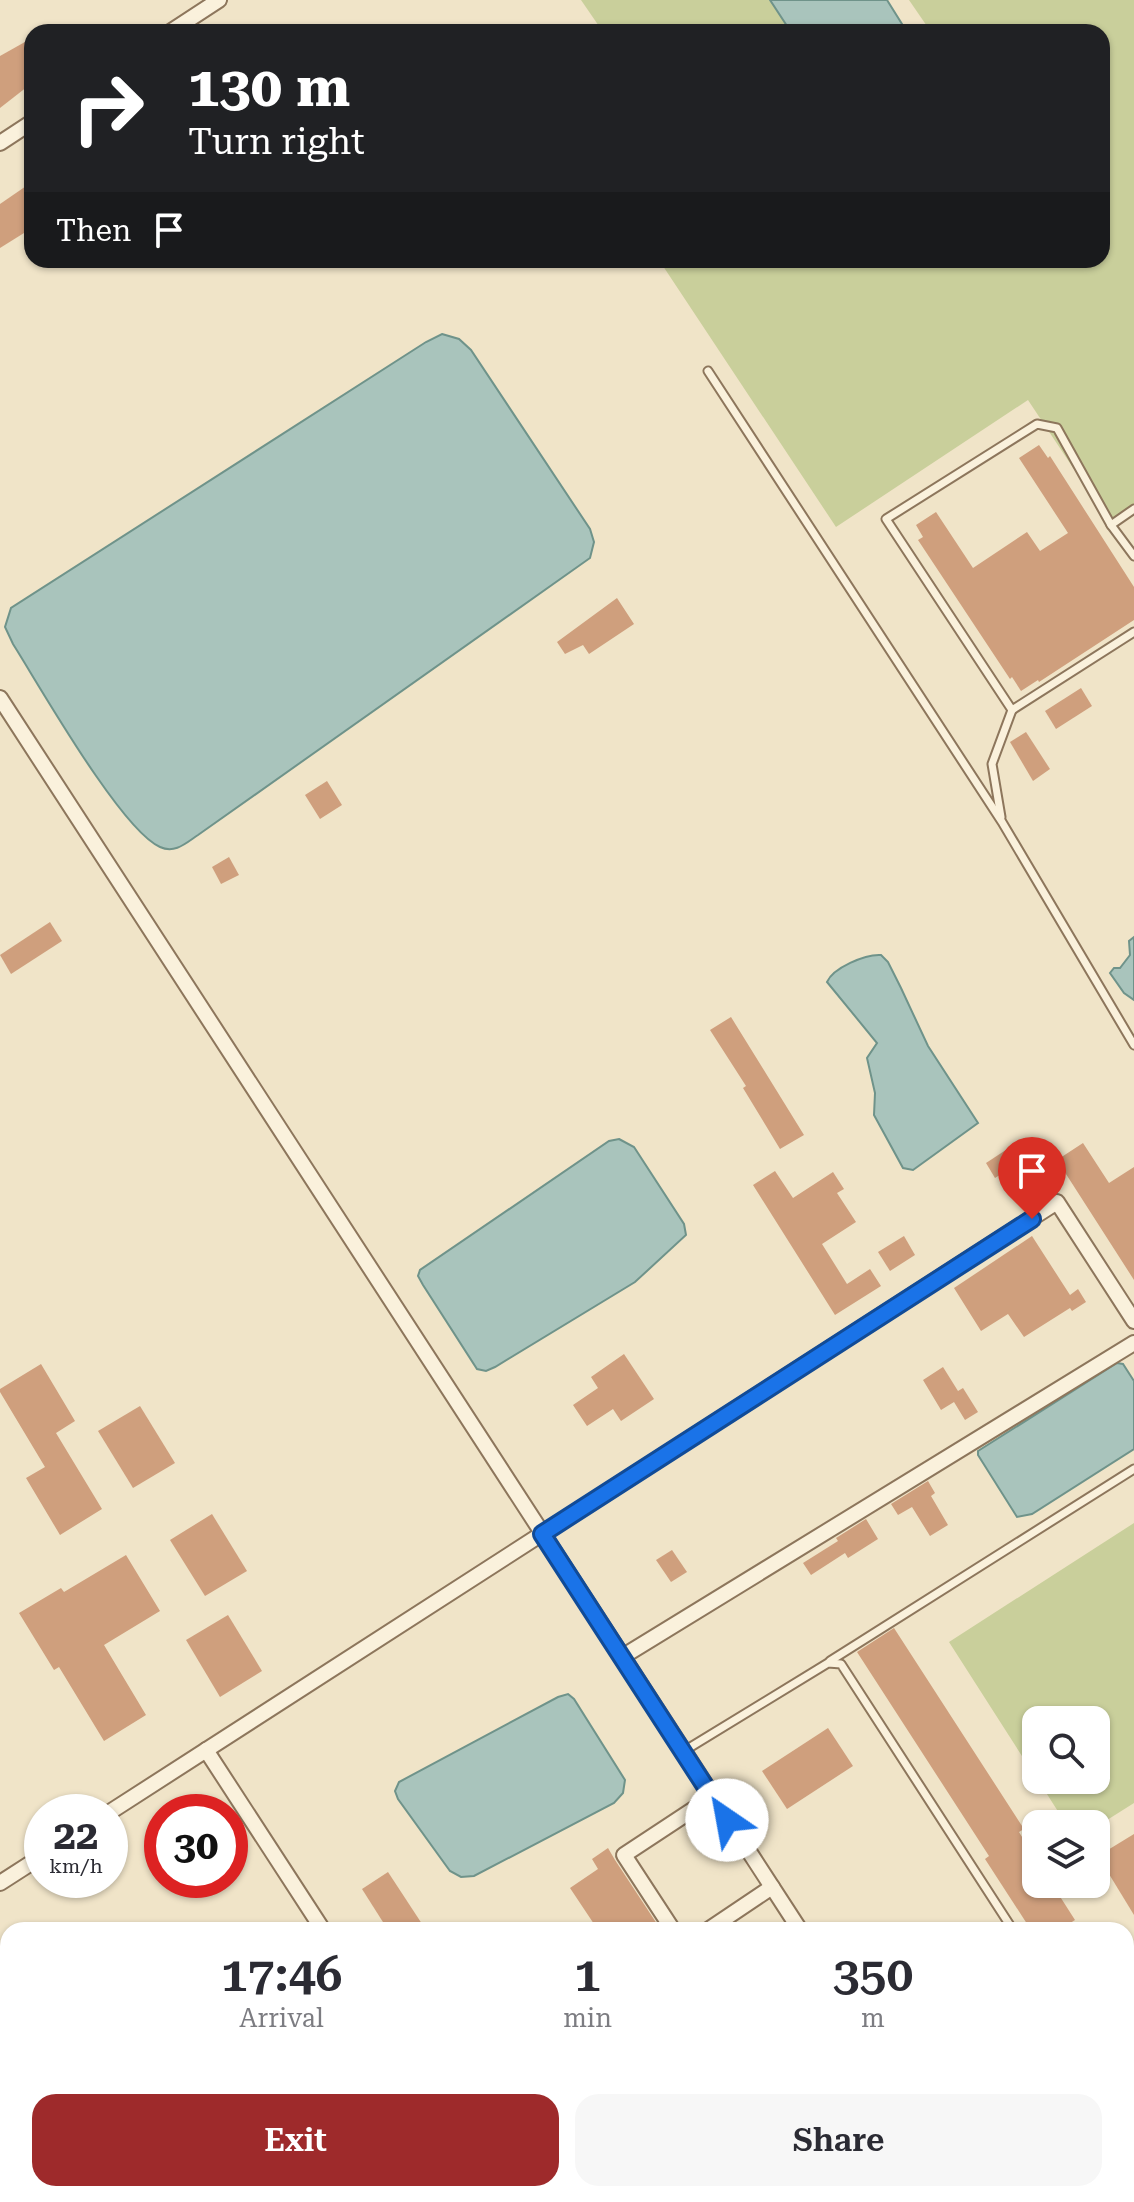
<!DOCTYPE html>
<style>
:root{--surface:#fff;--page:#f7f7f7;--text:#2b2b33;--muted:#7c7c81;--accent:#9e2a2b}
body{margin:0;font-family:"Roboto Serif",serif;background:var(--page);color:var(--text);height:100vh;display:flex;flex-direction:column;font-size:30px;white-space:nowrap}
*{box-sizing:border-box;margin:0}
p{font-size:26px;color:var(--muted)}
.icon{flex:none;width:44px;height:44px;fill:none;stroke:currentColor;stroke-width:2;stroke-linecap:round;stroke-linejoin:round}
.map{position:relative;flex:1;overflow:hidden}
.drawer{position:absolute;left:0px;top:1922px;width:1134px;height:280px;display:flex;flex-direction:column;background:var(--surface);border-radius:24px 24px 0 0;box-shadow:0 2px 6px #0004}
.drawer>*{flex:none}
.banner{position:absolute;left:24px;top:24px;width:1086px;height:244px;border-radius:24px;box-shadow:0 2px 6px #0004;background:#202124;color:#fff;overflow:hidden}
.buttons{position:absolute;left:1022px;top:1706px;display:grid;gap:16px}
.buttons a{display:grid;place-items:center;width:88px;height:88px;border-radius:16px;background:var(--surface);box-shadow:0 2px 6px #0004;font-size:40px}
.speed{position:absolute;left:24px;top:1794px;display:flex;gap:16px;font-size:40px;font-weight:700;text-align:center}
.speed>*{display:grid;place-content:center;width:104px;height:104px;border-radius:50%;background:var(--surface);box-shadow:0 2px 6px #0004;line-height:1}
.speed small{font-size:20px;font-weight:400}
.speed .limit{border:12px solid #d22;background:#fff;color:#111}
.pin{position:absolute;display:grid;place-items:center;width:68px;height:68px;color:#fff;margin:-82px -34px;border-radius:50% 50% 50% 0;rotate:-45deg;box-shadow:0 0 8px #0007}
.pin .icon{rotate:45deg}
.me{position:absolute;width:88px;margin:-44px;rotate:327deg;stroke-linejoin:round;filter:drop-shadow(0 0 6px #0008)}
.turn{display:flex;align-items:center;gap:28px;height:168px;padding:0 32px;font-size:36px}
.turn .icon{width:104px;height:104px;stroke-width:2.5}
.turn b{display:block;font-size:56px;line-height:68px}
.then{display:flex;align-items:center;height:76px;padding:0 32px;background:#0003;gap:16px;font-size:30px}
.eta{display:flex;justify-content:space-evenly;align-items:center;height:136px;text-align:center}
.eta b{font-size:48px;font-weight:600;line-height:56px}
.action{display:flex;gap:16px;margin-top:auto;padding:16px 32px}
.action a{flex:1;height:92px;border-radius:24px;background:var(--accent);color:#fff;font-size:32px;font-weight:600;line-height:92px;text-align:center}
.action a+a{background:var(--page);color:var(--text)}
.map>svg:first-child{display:block}
.green{fill:#c9cf9b}
.water{fill:#a9c4bc;stroke:#6f938a;stroke-width:2}
.building{fill:#cf9f7d}
.lines{fill:none;stroke-linecap:round;stroke-linejoin:round}
.lane-casing{stroke:#8d765c;stroke-width:11}
.street-casing{stroke:#8d765c;stroke-width:18}
.lane{stroke:#faf1dc;stroke-width:7}
.street{stroke:#faf1dc;stroke-width:14}
.route-casing{stroke:#114b97;stroke-width:20}
.route{stroke:#1a73e8;stroke-width:14}
</style>
<div class="map">
<svg width="1134" height="2202" viewBox="0 0 1134 2202">
<rect width="100%" height="100%" fill="#f0e4c8"/>
<g class="green">
<path d="M581,0H773L795,32H603Z"/>
<path d="M909,0H1134V510L1111,525L1028,400L836,527L659,260H1102V32H931Z"/>
<path d="M1134,1523V1803L1096,1827V1824H1066L1038,1780H1096V1720H1036V1778L949,1642Z"/>
</g>
<g class="water">
<path d="M770,0H887L907,32H791Z"/>
<path d="M442,334L459,339L471,350L590,529L594,542L590,558L198,835C186,843 175,854 160,847C121,830 39,685 13,644L5,627L11,608L426,342Z"/>
<path d="M1134,937V1000L1124,993L1110,973L1114,968H1120L1130,955L1129,941Z"/>
<path d="M881,955L888,962L901,988L928,1046L978,1123L913,1170L903,1168L874,1115L875,1093L867,1058L877,1043L827,982C833,968 865,954 881,955Z"/>
<path d="M619,1139L634,1147L684,1224L686,1235L635,1282L495,1367L486,1371L477,1369L423,1285L418,1276L420,1270L609,1141Z"/>
<path d="M1117,1363L1123,1364L1134,1381V1449L1032,1514L1017,1517L978,1455V1451Z"/>
<path d="M568,1694L574,1699L625,1780L623,1793L614,1803L474,1876L461,1877L450,1871L398,1799L395,1791L399,1782L558,1697Z"/>
<path d="M1134,2082V2202H1058L1053,2194H1126V2087Z"/>
</g>
<g class="building">
<path d="M32,38V83L0,108V56Z"/>
<path d="M32,182V228L0,248V204Z"/>
<path d="M1039,445L1048,458L1050,456L1134,587V620L1039,682L1038,680L1021,691L1012,677L1010,679L918,540L923,537L916,525L936,512L973,568L1027,532L1040,551L1068,533L1019,458Z"/>
<path d="M617,598L634,624L589,654L583,645L565,654L557,642Z"/>
<path d="M1081,688L1092,706L1056,729L1045,711Z"/>
<path d="M1026,732L1050,769L1033,781L1010,742Z"/>
<path d="M327,781L342,805L320,819L305,795Z"/>
<path d="M229,857L239,875L221,884L212,867Z"/>
<path d="M50,922L62,941L11,974L0,955Z"/>
<path d="M731,1017L804,1135L780,1149L743,1088L746,1086L710,1030Z"/>
<path d="M1024,1138L1034,1153L995,1178L986,1163Z"/>
<path d="M1083,1143L1109,1183L1134,1167V1280L1057,1160Z"/>
<path d="M775,1171L793,1198L833,1172L844,1189L837,1193L856,1222L822,1244L847,1284L870,1269L881,1286L835,1315L753,1185Z"/>
<path d="M904,1236L915,1255L890,1271L878,1252Z"/>
<path d="M1032,1236L1070,1295L1078,1289L1086,1302L1072,1311L1070,1308L1024,1337L1008,1314L981,1331L954,1288Z"/>
<path d="M624,1354L654,1399L621,1421L613,1409L587,1426L573,1405L598,1388L591,1377Z"/>
<path d="M41,1364L75,1421L56,1433L102,1509L60,1535L26,1478L45,1467L0,1392V1389Z"/>
<path d="M943,1367L958,1391L963,1388L978,1412L965,1420L954,1402L941,1410L923,1380Z"/>
<path d="M140,1406L175,1463L133,1488L98,1431Z"/>
<path d="M928,1481L935,1493L931,1496L948,1525L930,1536L912,1507L898,1515L891,1504Z"/>
<path d="M212,1514L247,1571L205,1596L170,1540Z"/>
<path d="M866,1519L878,1539L848,1558L845,1553L811,1575L803,1563L838,1541L836,1538Z"/>
<path d="M672,1550L687,1572L671,1582L656,1560Z"/>
<path d="M126,1555L160,1611L104,1645L146,1715L104,1741L59,1667L54,1670L19,1613L61,1588L64,1592Z"/>
<path d="M228,1615L262,1671L220,1697L186,1640Z"/>
<path d="M894,1628L1024,1829L1019,1832L1036,1860V1884H1052L1075,1920L1059,1930H1031L985,1859L989,1856L857,1652Z"/>
<path d="M828,1728L853,1766L787,1809L762,1771Z"/>
<path d="M1134,1834V1915L1098,1856Z"/>
<path d="M608,1848L615,1860L661,1930H598L570,1888L598,1869L592,1859Z"/>
<path d="M388,1872L426,1930H388L362,1889Z"/>
</g>
<g class="lines">
<defs>
<g id="lane">
<path d="M708,371L1002,822L1134,1045"/>
<path d="M1111,525L1134,556"/>
<path d="M1012,710L1134,632"/>
<path d="M1001,817L992,764L1012,710L886,519L1037,424L1057,428L1111,525L1134,509"/>
<path d="M830,1661L1134,1469"/>
<path d="M684,1751L828,1663L841,1664L1013,1930"/>
</g>
<g id="street">
<path d="M170,32L219,0"/>
<path d="M0,143L32,122"/>
<path d="M0,698L800,1930"/>
<path d="M622,1657L1134,1343"/>
<path d="M206,1750L323,1930"/>
<path d="M110,1812L1057,1202L1134,1321"/>
<path d="M0,1883L42,1856"/>
<path d="M673,1930L624,1855L712,1797"/>
<path d="M708,1930L772,1887"/>
<path d="M1126,1996L1134,1991"/>
<path d="M0,2000L8,2012"/>
<path d="M125,2194L130,2202"/>
<path d="M241,2194L246,2202"/>
<path d="M372,2194L377,2202"/>
<path d="M494,2194L499,2202"/>
<path d="M327,2202L339,2194"/>
<path d="M413,2202L426,2194"/>
<path d="M804,2202L817,2194"/>
</g>
</defs>
<use href="#lane" class="lane-casing"/>
<use href="#street" class="street-casing"/>
<use href="#lane" class="lane"/>
<use href="#street" class="street"/>
</g>
<g class="lines">
<defs>
<path id="route" d="M727,1820L542,1534L1032,1219"/>
</defs>
<use href="#route" class="route-casing"/>
<use href="#route" class="route"/>
</g>
</svg>
<div class="buttons">
<a><svg class="icon" aria-label="search" viewBox="0 0 24 24"><circle cx="10" cy="10" r="6"/><path d="M15 15l6 6"/></svg></a>
<a><svg class="icon" aria-label="layers" viewBox="0 0 24 24"><path d="M12 4l9 5-9 5-9-5zM3 14l9 5 9-5"/></svg></a>
</div>
<div class="speed"><div>22<small>km/h</small></div><div class="limit">30</div></div>
<div class="pin" style="left:1032px;top:1219px;background:#d93025"><svg class="icon" aria-label="arrive" viewBox="0 0 24 24"><path d="M6 21V4h12l-3 4 3 4H6"/></svg></div>
<svg class="me" style="left:727px;top:1820px" viewBox="-20 -20 40 40"><circle r="19" fill="#fff"/><path d="M0-13L10 11 0 6-10 11z" fill="#1a73e8"/></svg>
<div class="banner">
<div class="turn"><svg class="icon" aria-label="right" viewBox="0 0 24 24"><path d="M7 20v-9h11M14 6l5 5-5 5"/></svg><div><b>130 m</b>Turn right</div></div>
<div class="then">Then<svg class="icon" aria-label="arrive" viewBox="0 0 24 24"><path d="M6 21V4h12l-3 4 3 4H6"/></svg></div>
</div>
<section class="drawer">
<div class="eta">
<div><b>17:46</b><p>Arrival</p></div>
<div><b>1</b><p>min</p></div>
<div><b>350</b><p>m</p></div>
</div>
<div class="action"><a>Exit</a><a>Share</a></div>
</section>
</div>
